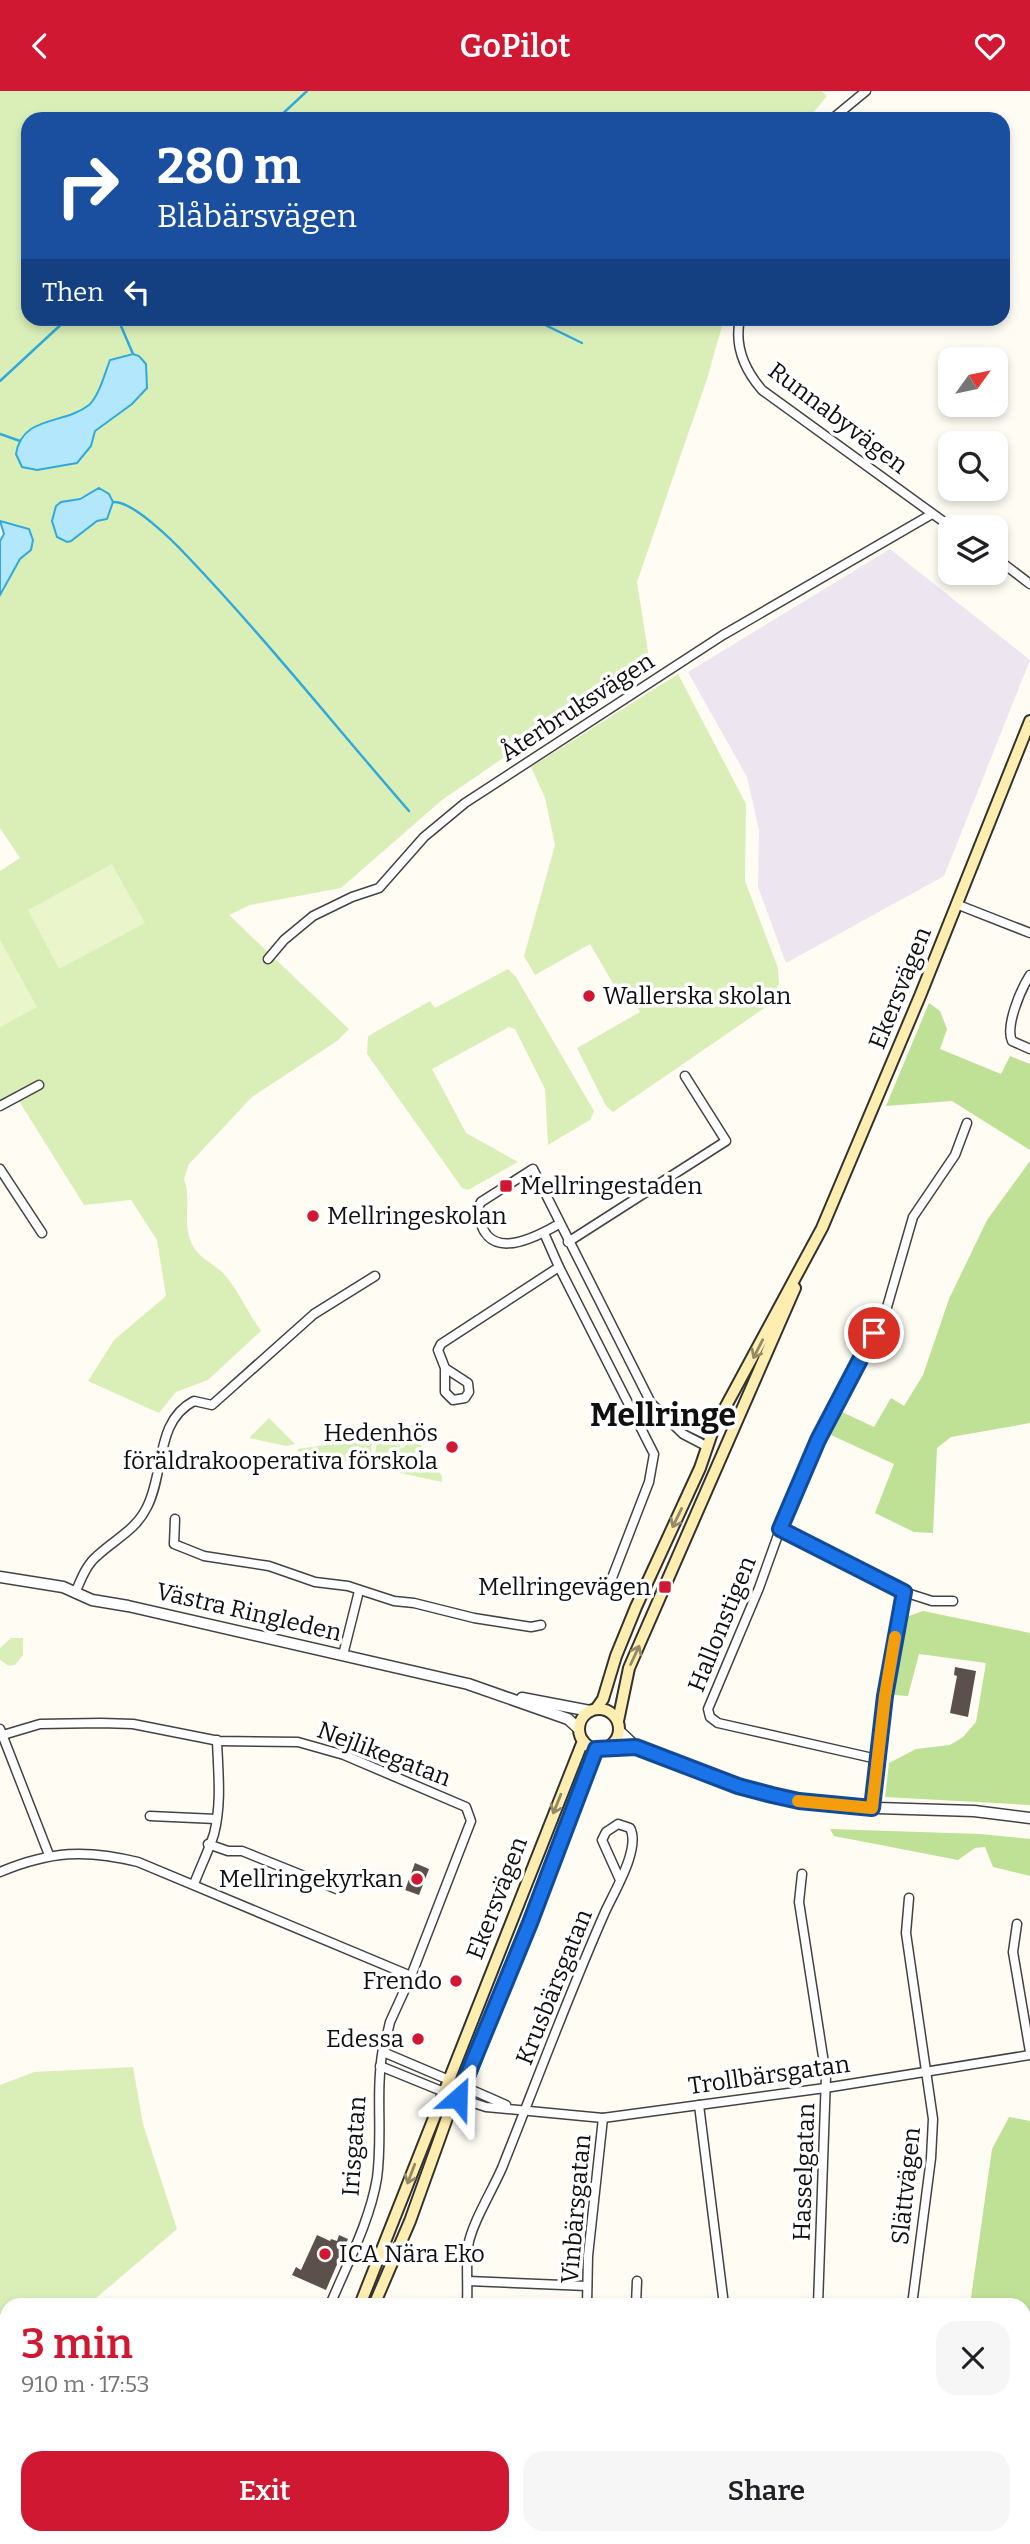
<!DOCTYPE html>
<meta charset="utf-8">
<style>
:root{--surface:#fff;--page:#f6f6f6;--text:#202124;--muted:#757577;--accent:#d11833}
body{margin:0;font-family:Bitter,serif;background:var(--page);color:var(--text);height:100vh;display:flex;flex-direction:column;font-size:26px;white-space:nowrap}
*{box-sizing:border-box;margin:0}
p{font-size:23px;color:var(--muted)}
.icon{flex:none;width:38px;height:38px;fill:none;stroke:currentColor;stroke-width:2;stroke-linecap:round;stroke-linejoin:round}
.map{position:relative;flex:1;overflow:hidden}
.details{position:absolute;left:0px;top:2207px;width:1031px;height:247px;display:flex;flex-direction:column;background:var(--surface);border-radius:21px 21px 0 0;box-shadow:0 4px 10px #0003}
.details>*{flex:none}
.banner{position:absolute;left:21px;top:21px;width:989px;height:214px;border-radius:21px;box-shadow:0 4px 10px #0003;background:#1a4fa0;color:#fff;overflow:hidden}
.needle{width:46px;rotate:57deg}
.tools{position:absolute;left:938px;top:256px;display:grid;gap:14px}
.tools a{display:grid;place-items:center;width:70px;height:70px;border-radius:14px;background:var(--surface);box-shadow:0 4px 10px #0003;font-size:35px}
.pin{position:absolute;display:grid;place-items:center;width:60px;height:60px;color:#fff;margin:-30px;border:4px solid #fff;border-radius:50%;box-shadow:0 2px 7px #0007}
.me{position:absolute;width:77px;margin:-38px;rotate:25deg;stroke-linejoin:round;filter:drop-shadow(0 0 5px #0008)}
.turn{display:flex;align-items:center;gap:24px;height:147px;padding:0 21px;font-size:32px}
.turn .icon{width:91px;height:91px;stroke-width:2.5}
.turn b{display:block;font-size:49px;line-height:60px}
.then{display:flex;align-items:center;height:66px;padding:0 21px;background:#0003;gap:14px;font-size:26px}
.round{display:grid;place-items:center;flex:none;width:74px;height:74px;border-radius:21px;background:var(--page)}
.summary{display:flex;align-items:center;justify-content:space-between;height:119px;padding:0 21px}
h1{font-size:42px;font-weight:600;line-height:52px;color:var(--accent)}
.cta{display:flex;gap:14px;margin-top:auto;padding:14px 21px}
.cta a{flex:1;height:80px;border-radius:21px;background:var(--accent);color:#fff;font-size:28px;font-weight:600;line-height:80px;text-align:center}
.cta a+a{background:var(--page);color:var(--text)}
header{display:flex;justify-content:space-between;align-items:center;height:91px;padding:0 21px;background:var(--accent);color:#fff;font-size:32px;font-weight:600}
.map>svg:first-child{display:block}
.industrial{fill:#ede5ef}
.green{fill:#daefb8;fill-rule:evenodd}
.forest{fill:#bfe196}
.pitch{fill:#ebf5cb}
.water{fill:#b3e8fc;stroke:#32a9db;stroke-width:2}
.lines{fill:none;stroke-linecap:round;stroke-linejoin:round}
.stream{stroke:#32a9db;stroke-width:2.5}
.building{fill:#5b504b}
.minor-casing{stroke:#434343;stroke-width:11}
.tertiary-casing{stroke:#434343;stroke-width:13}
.secondary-casing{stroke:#323232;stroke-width:14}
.minor{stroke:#fff;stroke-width:8}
.tertiary{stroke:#fff;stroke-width:10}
.secondary{stroke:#ffeeaf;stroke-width:10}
.oneway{stroke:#938a67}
.route-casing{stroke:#114b97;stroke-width:18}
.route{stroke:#1a73e8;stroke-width:12}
.slow{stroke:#f59e0b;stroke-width:12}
.poi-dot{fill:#d11833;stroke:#fff;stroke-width:2.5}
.labels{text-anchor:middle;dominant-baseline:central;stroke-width:7;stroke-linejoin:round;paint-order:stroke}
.street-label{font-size:24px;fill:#101010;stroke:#fff}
.poi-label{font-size:24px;fill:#101010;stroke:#fff;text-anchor:end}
.district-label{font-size:32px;font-weight:bold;fill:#101010;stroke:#fff}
</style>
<header><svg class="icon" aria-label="back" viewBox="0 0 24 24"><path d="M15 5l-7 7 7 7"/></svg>GoPilot<svg class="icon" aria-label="heart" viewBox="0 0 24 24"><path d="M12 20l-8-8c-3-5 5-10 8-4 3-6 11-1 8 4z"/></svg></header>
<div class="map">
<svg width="1030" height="2453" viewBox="0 0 1030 2453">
<rect width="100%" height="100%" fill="#fffcf4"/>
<path class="industrial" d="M890,458L1030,569L944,785L786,872L758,796L759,739L747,686L688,581Z"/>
<g class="green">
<path d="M0,0H821L827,5L808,28H28V228H724L707,288L637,491L649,567L442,709L341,797L250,814L229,824L349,938L337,950L252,1006L189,1073L184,1088C192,1108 182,1130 191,1151C197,1166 211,1171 222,1181C234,1192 250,1225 261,1240L208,1289L176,1301L159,1322L88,1290L114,1249L166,1205L157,1149L131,1109L84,1114L19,1010L0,1020V780L20,767L0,737V504L20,468L31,459L18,434L0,430ZM111,269L132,313L95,340L91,355L76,372L67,374L18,354C38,319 76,334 92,310C100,299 105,282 111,269ZM85,404L107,428C92,430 87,441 74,446L68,412Z"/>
<path d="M678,583L746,713L745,790L778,877L779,893L766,916L613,1021L606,1015L577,957L640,921L627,897L618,901L590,853L535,884L524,865L555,754L545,707L531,676Z"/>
<path d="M508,878L516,886L594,1020L590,1029L548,1054L545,998L515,938L509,936L432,978L466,1042L518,1071L468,1099L462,1097L367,963L368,945L430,910L435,917Z"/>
<path d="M269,1327L295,1353L286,1355L249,1347Z"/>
<path d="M417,1332L422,1359L442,1385V1391L400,1382L399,1358L405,1356L400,1338Z"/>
<path d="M397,1339L401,1355L396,1357L397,1381L376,1377L374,1374L377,1348Z"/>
<path d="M373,1347L369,1375L297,1360L298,1358Z"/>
<path d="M11,1547H23V1564L15,1574L9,1575L0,1569V1557Z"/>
<path d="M133,1976L143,2033L177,2138L88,2214H7V2233L0,2222V1994L34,1981Z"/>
</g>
<g class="forest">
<path d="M929,912L940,920L947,938L940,958L1001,983L1010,965L1030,973V1059L952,1010L886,1015Z"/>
<path d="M1030,1070V1332L951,1346L937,1357L933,1442L914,1441L875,1422L894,1373L831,1344L842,1321L874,1336L891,1307L904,1315L923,1284L949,1208L987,1129Z"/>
<path d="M923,1520L1030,1542V1714L885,1706L889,1672L916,1658L950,1654L963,1646L976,1631L986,1572L919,1563L908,1605L894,1604L906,1526Z"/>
<path d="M830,1738L980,1743L1030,1748V1785L993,1776L985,1756L975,1757L958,1769L834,1745Z"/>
<path d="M1009,2026L1030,2030V2261H1024V2214H970L992,2058Z"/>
<path d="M1024,2276L1030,2277V2453H952L954,2447L1024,2446Z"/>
</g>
<g class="pitch">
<path d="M112,773L145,832L59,878L28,819Z"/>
<path d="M0,849L37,916L0,936Z"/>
</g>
<g class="water">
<path d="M133,263L139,265L146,273L147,297L132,313L95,340L91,355L77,372L37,379L22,376L16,363C22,324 64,334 89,314C99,305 105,282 110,269Z"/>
<path d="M99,397L109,403L113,411L107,428L97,430L71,450L67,451L57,446L52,430L56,415L61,411L80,408Z"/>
<path d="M0,430L29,438L33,449L31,459L20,468L0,504V450L4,443Z"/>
</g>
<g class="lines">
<g class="stream">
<path d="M277,28L307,0"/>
<path d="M118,228L133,263"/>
<path d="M533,228L582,252"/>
<path d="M0,290L67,228"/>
<path d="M0,343L20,350"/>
<path d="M113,411C132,409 174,451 188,466C265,547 335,635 409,720"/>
</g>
</g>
<g class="building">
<path d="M955,1576L976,1580L968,1626L950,1622L957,1585L954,1584Z"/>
<path d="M415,1772L429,1778L419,1804L405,1799Z"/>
<path d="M317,2144L330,2150L331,2148L337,2150L339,2144L348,2148L326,2199L292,2184L296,2176L301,2179Z"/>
</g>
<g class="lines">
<defs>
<g id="minor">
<path d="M832,28L866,0"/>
<path d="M740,228C734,255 744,278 762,299L951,436"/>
<path d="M996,467L1030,493"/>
<path d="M956,813L1030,842"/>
<path d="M268,868L284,849L313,825L352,806L379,797L424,746L465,712L723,544L932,423"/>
<path d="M1030,884C1021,898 1005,935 1012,950L1030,958"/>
<path d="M0,1015L39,994"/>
<path d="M0,1078L42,1142"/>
<path d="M559,1133C528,1151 482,1172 478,1117L481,1111L533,1078L651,1312L683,1343L708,1356"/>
<path d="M544,1142L559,1176"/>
<path d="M568,1151L726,1050L685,985"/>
<path d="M445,1277L468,1292L469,1301L465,1307L453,1309L445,1301V1277L438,1259L441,1253L559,1176L654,1363L649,1391L610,1492L602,1500"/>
<path d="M677,1334L688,1335L711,1346"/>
<path d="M175,1428L174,1453L204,1465L269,1475L315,1491L348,1495L394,1510L414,1512L474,1527L531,1536L541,1534"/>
<path d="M780,1438L904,1501L932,1510H953"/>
<path d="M75,1502C81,1489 86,1474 97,1465C115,1448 136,1439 147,1416C165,1381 155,1330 194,1310L212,1314L314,1223L375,1185"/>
<path d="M343,1564L359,1500"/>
<path d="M0,1638L49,1764"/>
<path d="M3,1644L40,1633L101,1632L133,1633L219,1650L298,1651L344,1664L466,1716L471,1730L411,1885L390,1931L383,1961L449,1989"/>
<path d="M877,1668L718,1632L710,1626L708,1618L759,1497L788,1416L818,1349L885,1223L913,1126L955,1064L967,1032"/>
<path d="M872,1717L886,1593L904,1501"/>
<path d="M150,1725L216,1728"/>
<path d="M208,1753L228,1760H242L339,1799"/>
<path d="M0,1781C50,1760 86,1758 138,1771L411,1885"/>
<path d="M802,1783L799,1811L826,1985L818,2214"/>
<path d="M194,1793C200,1777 209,1759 214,1743C222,1712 218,1680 217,1649"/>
<path d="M909,1807L906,1842L933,2028L931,2067L912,2214"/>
<path d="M1017,1833L1013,1861L1030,1961"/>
<path d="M380,1975L444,2001"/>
<path d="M465,1996L506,2014"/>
<path d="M458,2007L486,2016L603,2027L825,1997L1030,1964"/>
<path d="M699,2014L724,2214"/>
<path d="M468,2190L587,2195"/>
<path d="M330,2214C347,2173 370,2130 377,2087C383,2043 375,2002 383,1957"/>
<path d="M467,2214C468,2195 466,2174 468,2155C472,2132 492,2100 502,2077C536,1992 568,1905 605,1821C614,1801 641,1757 630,1737L618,1733L606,1741L602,1749L620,1789"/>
<path d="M587,2214L588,2165L603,2027"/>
<path d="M636,2214L637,2190"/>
<path d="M0,2423L7,2434"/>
<path d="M15,2446L20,2453"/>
<path d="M352,2453L355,2446"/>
<path d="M564,2453L565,2446"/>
<path d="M676,2453V2446"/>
<path d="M797,2453V2446"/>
<path d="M893,2453L894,2446"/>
</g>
<g id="tertiary">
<path d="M0,1486L63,1496L92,1509L128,1515L468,1593L568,1628L579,1638"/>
<path d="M522,1607L590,1620"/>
<path d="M619,1640L636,1656L739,1695L799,1710L845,1716L974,1720L1030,1727"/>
<path d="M606,1657L636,1656"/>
</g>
<g id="secondary">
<circle cx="599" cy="1638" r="20"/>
<path d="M596,1618L603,1608L616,1565L636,1516L700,1377L713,1339L822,1137L920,905L1030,630"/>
<path d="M618,1630L629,1577L795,1197"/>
<path d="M360,2214L583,1650"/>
<path d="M374,2214L410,2130L448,2024L465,1996L596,1658"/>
<path d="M261,2453L263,2446"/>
<path d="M276,2453L278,2446"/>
</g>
</defs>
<use href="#minor" class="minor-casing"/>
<use href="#tertiary" class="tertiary-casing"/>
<use href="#secondary" class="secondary-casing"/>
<use href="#minor" class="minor"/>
<use href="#tertiary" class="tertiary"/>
<use href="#secondary" class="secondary"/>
</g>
<defs><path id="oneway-shaft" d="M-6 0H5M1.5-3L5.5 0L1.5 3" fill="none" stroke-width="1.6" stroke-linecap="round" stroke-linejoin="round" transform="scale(1.75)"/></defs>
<g class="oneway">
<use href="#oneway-shaft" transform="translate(758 1258) rotate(117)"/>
<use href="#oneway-shaft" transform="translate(677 1427) rotate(116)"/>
<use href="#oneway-shaft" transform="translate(635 1564) rotate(-65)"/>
<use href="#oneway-shaft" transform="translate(557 1713) rotate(112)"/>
<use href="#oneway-shaft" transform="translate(411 2083) rotate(111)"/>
</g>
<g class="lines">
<defs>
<path id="route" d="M458,2007L530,1832L596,1658L636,1656L738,1695L772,1704L799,1710L872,1717L885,1605L904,1501L780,1438L818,1349L874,1242"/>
</defs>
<use href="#route" class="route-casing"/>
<use href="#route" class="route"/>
<path class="slow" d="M798,1710L872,1717L885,1605L895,1546"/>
</g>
<g class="poi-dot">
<circle cx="589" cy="905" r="7"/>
<rect x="499" y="1088" width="14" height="14" rx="3.5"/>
<circle cx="313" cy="1125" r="7"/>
<circle cx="452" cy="1356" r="7"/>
<rect x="658" y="1489" width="14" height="14" rx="3.5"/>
<circle cx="417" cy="1788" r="7"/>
<circle cx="456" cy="1890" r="7"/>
<circle cx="418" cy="1948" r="7"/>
<circle cx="325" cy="2163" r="7"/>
</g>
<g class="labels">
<g class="street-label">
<text transform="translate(838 327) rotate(37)">Runnabyvägen</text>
<text transform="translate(577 616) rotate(-33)">Återbruksvägen</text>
<text transform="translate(900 897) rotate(-68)">Ekersvägen</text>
<text transform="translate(249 1521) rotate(13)">Västra Ringleden</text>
<text transform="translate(722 1533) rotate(-68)">Hallonstigen</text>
<text transform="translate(384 1663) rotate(21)">Nejlikegatan</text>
<text transform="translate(497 1807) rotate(-69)">Ekersvägen</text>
<text transform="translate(554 1896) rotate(-68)">Krusbärsgatan</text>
<text transform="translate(769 1984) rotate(-8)">Trollbärsgatan</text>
<text transform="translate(354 2055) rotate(-86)">Irisgatan</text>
<text transform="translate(804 2081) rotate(-88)">Hasselgatan</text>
<text transform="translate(906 2095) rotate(-84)">Slättvägen</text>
<text transform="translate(576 2118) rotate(-85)">Vinbärsgatan</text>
</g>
<g class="poi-label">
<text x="603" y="905" text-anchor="start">Wallerska skolan</text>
<text x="520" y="1095" text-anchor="start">Mellringestaden</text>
<text x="327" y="1125" text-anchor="start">Mellringeskolan</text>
<text x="438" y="1342">Hedenhös<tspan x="438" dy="28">föräldrakooperativa förskola</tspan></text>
<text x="651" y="1496">Mellringevägen</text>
<text x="403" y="1788">Mellringekyrkan</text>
<text x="442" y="1890">Frendo</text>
<text x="404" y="1948">Edessa</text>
<text x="339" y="2163" text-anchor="start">ICA Nära Eko</text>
</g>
<g class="district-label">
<text x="663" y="1324">Mellringe</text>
</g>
</g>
</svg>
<div class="tools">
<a><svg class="needle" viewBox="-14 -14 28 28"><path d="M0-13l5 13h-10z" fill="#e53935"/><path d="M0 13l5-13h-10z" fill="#757577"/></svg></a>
<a><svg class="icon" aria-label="search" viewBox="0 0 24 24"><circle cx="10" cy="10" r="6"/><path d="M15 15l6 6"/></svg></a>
<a><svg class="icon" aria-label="layers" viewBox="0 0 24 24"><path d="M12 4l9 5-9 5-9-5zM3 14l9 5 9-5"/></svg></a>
</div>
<div class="pin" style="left:874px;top:1242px;background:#d93025"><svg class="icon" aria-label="arrive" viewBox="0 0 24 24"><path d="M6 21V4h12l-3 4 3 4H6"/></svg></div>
<svg class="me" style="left:458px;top:2007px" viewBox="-20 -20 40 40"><path d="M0-17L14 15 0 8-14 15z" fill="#1a73e8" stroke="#fff" stroke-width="4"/></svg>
<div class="banner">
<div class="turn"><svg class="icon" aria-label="right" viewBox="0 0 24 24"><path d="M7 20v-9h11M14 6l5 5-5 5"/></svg><div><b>280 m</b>Blåbärsvägen</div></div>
<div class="then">Then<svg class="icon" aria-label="left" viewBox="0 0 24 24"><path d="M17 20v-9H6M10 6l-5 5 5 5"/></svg></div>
</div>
<section class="details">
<div class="summary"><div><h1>3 min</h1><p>910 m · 17:53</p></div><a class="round"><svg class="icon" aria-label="close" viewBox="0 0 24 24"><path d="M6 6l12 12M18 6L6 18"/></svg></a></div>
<div class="cta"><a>Exit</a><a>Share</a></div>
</section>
</div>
